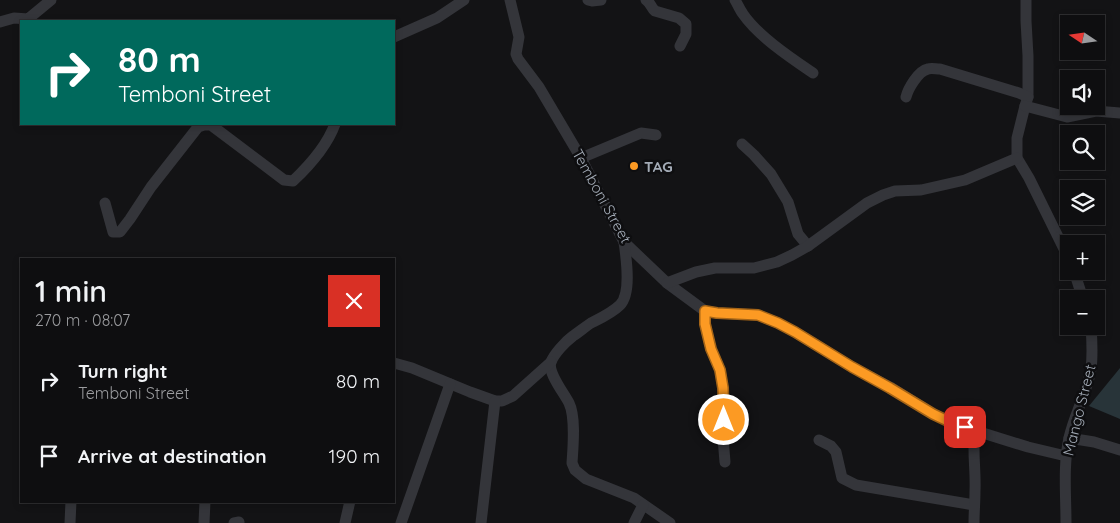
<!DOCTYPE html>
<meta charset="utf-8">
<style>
:root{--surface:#0e0e10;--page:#1c1c1e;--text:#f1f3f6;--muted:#9b9c9f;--line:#2e2e30}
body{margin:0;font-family:Quicksand,sans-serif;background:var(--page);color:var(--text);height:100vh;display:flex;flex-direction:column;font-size:19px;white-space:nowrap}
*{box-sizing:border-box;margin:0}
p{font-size:16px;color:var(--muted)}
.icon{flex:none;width:28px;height:28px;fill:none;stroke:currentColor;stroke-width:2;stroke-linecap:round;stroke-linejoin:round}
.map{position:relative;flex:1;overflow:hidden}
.panel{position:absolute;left:20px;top:258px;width:375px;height:245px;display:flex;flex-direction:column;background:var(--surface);border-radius:0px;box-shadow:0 2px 8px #0003,0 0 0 1px var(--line)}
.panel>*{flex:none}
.guide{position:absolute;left:20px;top:20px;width:375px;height:105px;border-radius:0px;box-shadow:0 2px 8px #0003,0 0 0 1px var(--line);background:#00695c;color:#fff;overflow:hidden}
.needle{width:32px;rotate:283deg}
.controls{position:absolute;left:1060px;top:15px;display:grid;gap:10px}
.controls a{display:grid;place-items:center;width:45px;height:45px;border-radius:0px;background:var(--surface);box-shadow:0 2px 8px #0003,0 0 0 1px var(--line);font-size:25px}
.pin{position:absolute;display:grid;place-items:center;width:42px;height:42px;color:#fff;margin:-21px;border-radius:10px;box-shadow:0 2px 8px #0006}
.me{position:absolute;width:55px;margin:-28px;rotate:0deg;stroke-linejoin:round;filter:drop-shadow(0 0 4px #0008)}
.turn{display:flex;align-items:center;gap:18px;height:105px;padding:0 15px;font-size:22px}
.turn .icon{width:65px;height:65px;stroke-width:2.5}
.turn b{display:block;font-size:35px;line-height:42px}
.round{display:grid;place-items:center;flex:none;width:52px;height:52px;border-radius:0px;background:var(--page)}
.summary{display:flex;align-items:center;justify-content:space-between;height:85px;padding:0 15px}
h1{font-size:30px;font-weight:600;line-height:38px}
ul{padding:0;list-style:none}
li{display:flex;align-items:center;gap:15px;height:75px;padding:0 15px}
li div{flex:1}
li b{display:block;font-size:19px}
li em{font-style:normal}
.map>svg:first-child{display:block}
.water{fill:#283439}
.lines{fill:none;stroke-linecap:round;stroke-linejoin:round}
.street{stroke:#34353a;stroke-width:11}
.route-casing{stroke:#a46417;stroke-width:12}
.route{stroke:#fc9a23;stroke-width:9}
.poi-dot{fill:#fc9a23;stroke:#0e0e10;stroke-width:2}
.labels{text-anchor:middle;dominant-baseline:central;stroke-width:5;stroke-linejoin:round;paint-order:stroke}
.poi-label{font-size:15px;font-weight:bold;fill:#a3abb6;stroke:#0e0e10;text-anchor:start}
.street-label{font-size:15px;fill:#a3abb6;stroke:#0e0e10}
</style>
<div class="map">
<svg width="1120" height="523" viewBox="0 0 1120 523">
<rect width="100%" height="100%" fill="#131315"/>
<path class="water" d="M1120,368V419L1089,406Z"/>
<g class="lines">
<g class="street">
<path d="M510,0L519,37L516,54L518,59L539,87L581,158L624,242L667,283L705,311L717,313L758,315L778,323L795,332L852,367L890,387L933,414L954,424L1028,447L1066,456"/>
<path d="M588,0L592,1L601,0"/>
<path d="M646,0C651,3 651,8 655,11L679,18L686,24V34L680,46"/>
<path d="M735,0C738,5 740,10 743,14C758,36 791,58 813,73"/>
<path d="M1026,0V21L1028,56V97L1025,106L1017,138V158L1029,178L1069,259"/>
<path d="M0,22L14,18L28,19L51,0"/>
<path d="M394,37L437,18L464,0"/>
<path d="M906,97C908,89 918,71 928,69C931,68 936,69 940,69L1019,93L1028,97"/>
<path d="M1025,106L1067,117L1096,111L1120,113"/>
<path d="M742,144L754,155L771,174L788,202L798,234L808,246"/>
<path d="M581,158L641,133L656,135"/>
<path d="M105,203L113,232H120L130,219L151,187L198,127L204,125H211L284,180L293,181C310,165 327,146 335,124"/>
<path d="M624,242C626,257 632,293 620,305C612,313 601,318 591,323C585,327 579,332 573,336C565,342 554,354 551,362C547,372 564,393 569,403C576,417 573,447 572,463L575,470L586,479L634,498L670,523"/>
<path d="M1074,271L1083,299"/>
<path d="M667,283L696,272L715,268H754L777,262L792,255L808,246L867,203L883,195L895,191L921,190L965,180L1017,158"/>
<path d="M705,311V324L711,349L720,370L723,388L724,407L723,438L725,462"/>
<path d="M394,363L412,368L470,392L495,401H502L513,396L551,362"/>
<path d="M1069,438L1094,442L1120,450"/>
<path d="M819,440L831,446L836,452L842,478L856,485L974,505"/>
<path d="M70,523L71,501"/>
<path d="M204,523L205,501"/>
<path d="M234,523L239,522"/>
<path d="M345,523L350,501"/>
<path d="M401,523L450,384"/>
<path d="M481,523L495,401"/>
<path d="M634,523L643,505"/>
<path d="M974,523C974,512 975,502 975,491C976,470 972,450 975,430"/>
<path d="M1066,523C1066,495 1063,465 1069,438C1074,415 1087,393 1091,369C1093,354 1092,341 1091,326"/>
</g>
</g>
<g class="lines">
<defs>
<path id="route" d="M724,420L723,388L720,370L711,349L705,324V311L717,313L758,315L778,323L795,332L852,367L890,388L933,414L954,424L965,427"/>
</defs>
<use href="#route" class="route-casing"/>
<use href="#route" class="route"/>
</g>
<circle class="poi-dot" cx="634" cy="166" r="5"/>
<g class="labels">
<g class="poi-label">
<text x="644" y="166">TAG</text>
</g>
<g class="street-label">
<text transform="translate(602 196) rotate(61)">Temboni Street</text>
<text transform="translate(1079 410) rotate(-76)">Mango Street</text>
</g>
</g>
</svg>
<div class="controls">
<a><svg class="needle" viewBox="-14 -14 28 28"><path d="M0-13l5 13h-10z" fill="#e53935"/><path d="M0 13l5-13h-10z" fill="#9b9c9f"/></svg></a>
<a><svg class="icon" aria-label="sound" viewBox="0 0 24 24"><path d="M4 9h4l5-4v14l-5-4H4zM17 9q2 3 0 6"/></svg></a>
<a><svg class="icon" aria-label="search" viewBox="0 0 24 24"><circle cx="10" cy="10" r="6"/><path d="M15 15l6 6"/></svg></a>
<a><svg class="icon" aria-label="layers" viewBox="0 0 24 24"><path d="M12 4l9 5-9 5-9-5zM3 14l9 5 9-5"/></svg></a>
<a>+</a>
<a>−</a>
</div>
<div class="pin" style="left:965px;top:427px;background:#d93025"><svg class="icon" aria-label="arrive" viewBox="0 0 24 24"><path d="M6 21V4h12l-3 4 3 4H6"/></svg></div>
<svg class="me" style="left:724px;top:420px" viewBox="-20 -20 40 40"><circle r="17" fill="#fc9a23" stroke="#fff" stroke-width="3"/><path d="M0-11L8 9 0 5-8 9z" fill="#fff"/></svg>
<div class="guide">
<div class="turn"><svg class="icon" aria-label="right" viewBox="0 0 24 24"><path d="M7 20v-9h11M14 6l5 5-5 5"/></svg><div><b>80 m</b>Temboni Street</div></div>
</div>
<section class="panel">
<div class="summary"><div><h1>1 min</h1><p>270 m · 08:07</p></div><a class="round" style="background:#d93025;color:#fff"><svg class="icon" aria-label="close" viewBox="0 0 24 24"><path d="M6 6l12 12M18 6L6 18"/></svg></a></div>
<ul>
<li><svg class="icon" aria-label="right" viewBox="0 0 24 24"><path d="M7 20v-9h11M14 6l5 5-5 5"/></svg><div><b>Turn right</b><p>Temboni Street</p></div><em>80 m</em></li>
<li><svg class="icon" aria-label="arrive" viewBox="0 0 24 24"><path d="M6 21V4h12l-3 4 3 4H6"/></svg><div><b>Arrive at destination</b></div><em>190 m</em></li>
</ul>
</section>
</div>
